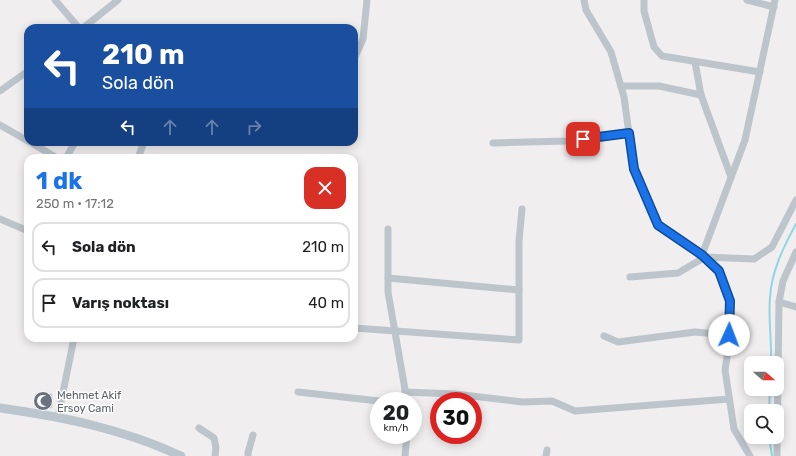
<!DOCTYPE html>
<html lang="tr">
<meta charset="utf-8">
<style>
:root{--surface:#fff;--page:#f2f2f2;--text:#202124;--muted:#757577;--line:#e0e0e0;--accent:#1a73e8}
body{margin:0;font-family:Rubik,sans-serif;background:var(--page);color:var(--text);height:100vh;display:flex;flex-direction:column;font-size:15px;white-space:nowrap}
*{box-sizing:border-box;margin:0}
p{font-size:13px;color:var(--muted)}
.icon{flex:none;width:22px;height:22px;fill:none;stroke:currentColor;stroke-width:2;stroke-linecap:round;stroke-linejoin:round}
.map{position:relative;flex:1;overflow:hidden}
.details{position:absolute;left:24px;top:154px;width:334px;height:188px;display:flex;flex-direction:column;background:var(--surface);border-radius:12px;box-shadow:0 2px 10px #0003}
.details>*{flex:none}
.hud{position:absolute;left:24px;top:24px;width:334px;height:122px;border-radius:12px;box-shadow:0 2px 10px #0003;background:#1a4fa0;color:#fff;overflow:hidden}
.needle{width:26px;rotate:110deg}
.controls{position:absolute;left:744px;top:356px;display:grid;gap:8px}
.controls a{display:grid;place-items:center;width:40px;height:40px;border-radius:8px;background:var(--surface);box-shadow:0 2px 10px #0003;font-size:20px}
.speed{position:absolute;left:370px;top:392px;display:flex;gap:8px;font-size:20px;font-weight:700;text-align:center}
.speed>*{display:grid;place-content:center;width:52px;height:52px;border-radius:50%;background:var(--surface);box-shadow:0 2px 10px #0003;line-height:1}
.speed small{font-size:10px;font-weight:400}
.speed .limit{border:6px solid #d22;background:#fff;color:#111}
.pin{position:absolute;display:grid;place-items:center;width:34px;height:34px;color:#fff;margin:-17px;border-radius:8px;box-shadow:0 2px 6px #0006}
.me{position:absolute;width:44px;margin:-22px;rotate:2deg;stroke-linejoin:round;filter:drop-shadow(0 0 3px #0008)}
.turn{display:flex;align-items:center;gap:14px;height:84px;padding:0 12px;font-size:18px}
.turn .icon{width:52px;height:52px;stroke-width:2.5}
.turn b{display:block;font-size:28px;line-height:34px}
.lanes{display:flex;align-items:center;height:38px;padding:0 12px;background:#0003;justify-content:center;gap:20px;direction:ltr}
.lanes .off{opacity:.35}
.round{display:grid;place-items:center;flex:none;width:42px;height:42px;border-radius:12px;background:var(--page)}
.summary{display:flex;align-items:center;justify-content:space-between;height:68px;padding:0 12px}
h1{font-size:24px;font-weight:700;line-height:30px;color:var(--accent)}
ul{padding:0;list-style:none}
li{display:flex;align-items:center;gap:12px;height:50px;margin:0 8px 6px;padding:0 4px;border:2px solid var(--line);border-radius:12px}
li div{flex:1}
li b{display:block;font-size:15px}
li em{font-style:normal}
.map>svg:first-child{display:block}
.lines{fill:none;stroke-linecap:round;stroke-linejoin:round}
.stream{stroke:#90d5e4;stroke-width:2}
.building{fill:url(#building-back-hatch);stroke:#d2d4d9}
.street{stroke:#bdc5cc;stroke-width:7}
.secondary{stroke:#bbc5ce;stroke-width:9}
.route-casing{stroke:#114b97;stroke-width:10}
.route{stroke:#1a73e8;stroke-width:7}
.labels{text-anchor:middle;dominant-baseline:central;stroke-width:3;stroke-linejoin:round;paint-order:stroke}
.worship-label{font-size:11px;fill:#5b616d;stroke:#fff;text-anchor:start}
</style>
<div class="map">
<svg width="796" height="456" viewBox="0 0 796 456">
<defs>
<pattern id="building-back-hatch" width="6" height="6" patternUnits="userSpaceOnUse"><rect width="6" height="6" fill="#c8cad0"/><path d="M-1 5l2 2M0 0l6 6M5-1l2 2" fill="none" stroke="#a4a6ac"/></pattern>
</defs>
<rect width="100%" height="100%" fill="#f0eeee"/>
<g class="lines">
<g class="stream">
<path d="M771,363C772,341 768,319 770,297C772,270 783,248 796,224"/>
<path d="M769,411L770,389"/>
<path d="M769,437L772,456"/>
</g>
</g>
<path class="building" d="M52,394V408L35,407V395Z"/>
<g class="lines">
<g class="street">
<path d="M55,0L79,28"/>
<path d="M584,0L586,10L611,52L624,97L634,169L658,225L702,255L719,271L730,301L729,344L725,370L734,429L750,456"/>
<path d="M644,0V11L654,47L662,56L760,72"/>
<path d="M747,0L774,7"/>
<path d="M83,28L118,0"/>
<path d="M354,59L363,39L367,0"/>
<path d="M695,62L701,95L731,177"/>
<path d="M621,86H659L701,95"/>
<path d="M0,91L28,71"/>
<path d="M0,125L28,141"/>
<path d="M30,142L57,158"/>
<path d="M493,143L567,141L629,133"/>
<path d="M66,158L75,142"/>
<path d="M138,158L144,142"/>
<path d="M0,219L28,231"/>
<path d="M388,229V292L407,401"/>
<path d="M702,255L745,140L775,0"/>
<path d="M630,277L678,273L705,257L754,259L772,247L796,200"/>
<path d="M388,278L519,290"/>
<path d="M779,302L796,307"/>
<path d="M354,328L519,340V241L522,209"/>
<path d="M604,336L618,342L695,332L729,335"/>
<path d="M298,392L379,401"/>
<path d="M405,392L455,394L522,402L552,401L575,411L729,399"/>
<path d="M58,417L74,338"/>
<path d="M199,428L214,438L216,448L215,456"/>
<path d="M248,456V453L253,435"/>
<path d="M405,456L407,435"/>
<path d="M546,456L547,450"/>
<path d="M777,456L779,302L783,281L796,252"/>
</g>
<path class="secondary" d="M0,408C64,417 123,429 181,456"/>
</g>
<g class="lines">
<defs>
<path id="route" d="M583,139L629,133L634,169L658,225L702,255L719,271L730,301L729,335"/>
</defs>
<use href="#route" class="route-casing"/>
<use href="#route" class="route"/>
</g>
<defs>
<symbol id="mosque-disc" viewBox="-11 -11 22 22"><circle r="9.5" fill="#6b7280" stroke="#fff"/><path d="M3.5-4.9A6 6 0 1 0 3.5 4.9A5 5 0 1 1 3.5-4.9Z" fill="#fff"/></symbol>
</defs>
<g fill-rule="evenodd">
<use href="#mosque-disc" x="32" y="390" width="22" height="22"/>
</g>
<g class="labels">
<g class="worship-label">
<text x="57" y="395">Mehmet Akif<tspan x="57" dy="13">Ersoy Cami</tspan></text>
</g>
</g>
</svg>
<div class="controls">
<a><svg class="needle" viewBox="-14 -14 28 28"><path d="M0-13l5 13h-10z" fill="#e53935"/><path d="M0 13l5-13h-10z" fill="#757577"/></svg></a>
<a><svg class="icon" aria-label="search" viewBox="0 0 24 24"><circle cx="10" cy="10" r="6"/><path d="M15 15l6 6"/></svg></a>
</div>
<div class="speed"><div>20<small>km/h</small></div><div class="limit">30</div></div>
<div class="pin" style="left:583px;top:139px;background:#d93025"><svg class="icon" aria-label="arrive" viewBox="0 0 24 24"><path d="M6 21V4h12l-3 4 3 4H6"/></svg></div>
<svg class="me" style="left:729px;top:335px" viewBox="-20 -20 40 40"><circle r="19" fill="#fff"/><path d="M0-13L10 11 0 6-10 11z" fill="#1a73e8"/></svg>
<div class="hud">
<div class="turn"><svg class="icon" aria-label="left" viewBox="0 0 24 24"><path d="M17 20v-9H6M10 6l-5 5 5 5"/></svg><div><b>210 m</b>Sola dön</div></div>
<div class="lanes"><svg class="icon" aria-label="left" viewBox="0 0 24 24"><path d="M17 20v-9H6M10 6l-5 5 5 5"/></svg><svg class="icon off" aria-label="ahead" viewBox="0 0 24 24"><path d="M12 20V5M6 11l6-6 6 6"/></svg><svg class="icon off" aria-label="ahead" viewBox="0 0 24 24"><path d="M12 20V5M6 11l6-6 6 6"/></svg><svg class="icon off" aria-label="right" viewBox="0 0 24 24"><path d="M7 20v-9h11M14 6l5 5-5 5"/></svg></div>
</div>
<section class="details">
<div class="summary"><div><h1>1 dk</h1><p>250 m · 17:12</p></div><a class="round" style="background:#d93025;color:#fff"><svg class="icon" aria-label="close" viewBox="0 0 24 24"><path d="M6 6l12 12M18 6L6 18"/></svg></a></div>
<ul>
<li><svg class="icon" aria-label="left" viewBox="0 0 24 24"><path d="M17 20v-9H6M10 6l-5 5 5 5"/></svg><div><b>Sola dön</b></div><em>210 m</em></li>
<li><svg class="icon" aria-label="arrive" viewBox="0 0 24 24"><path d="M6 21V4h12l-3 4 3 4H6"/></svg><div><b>Varış noktası</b></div><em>40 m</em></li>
</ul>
</section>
</div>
